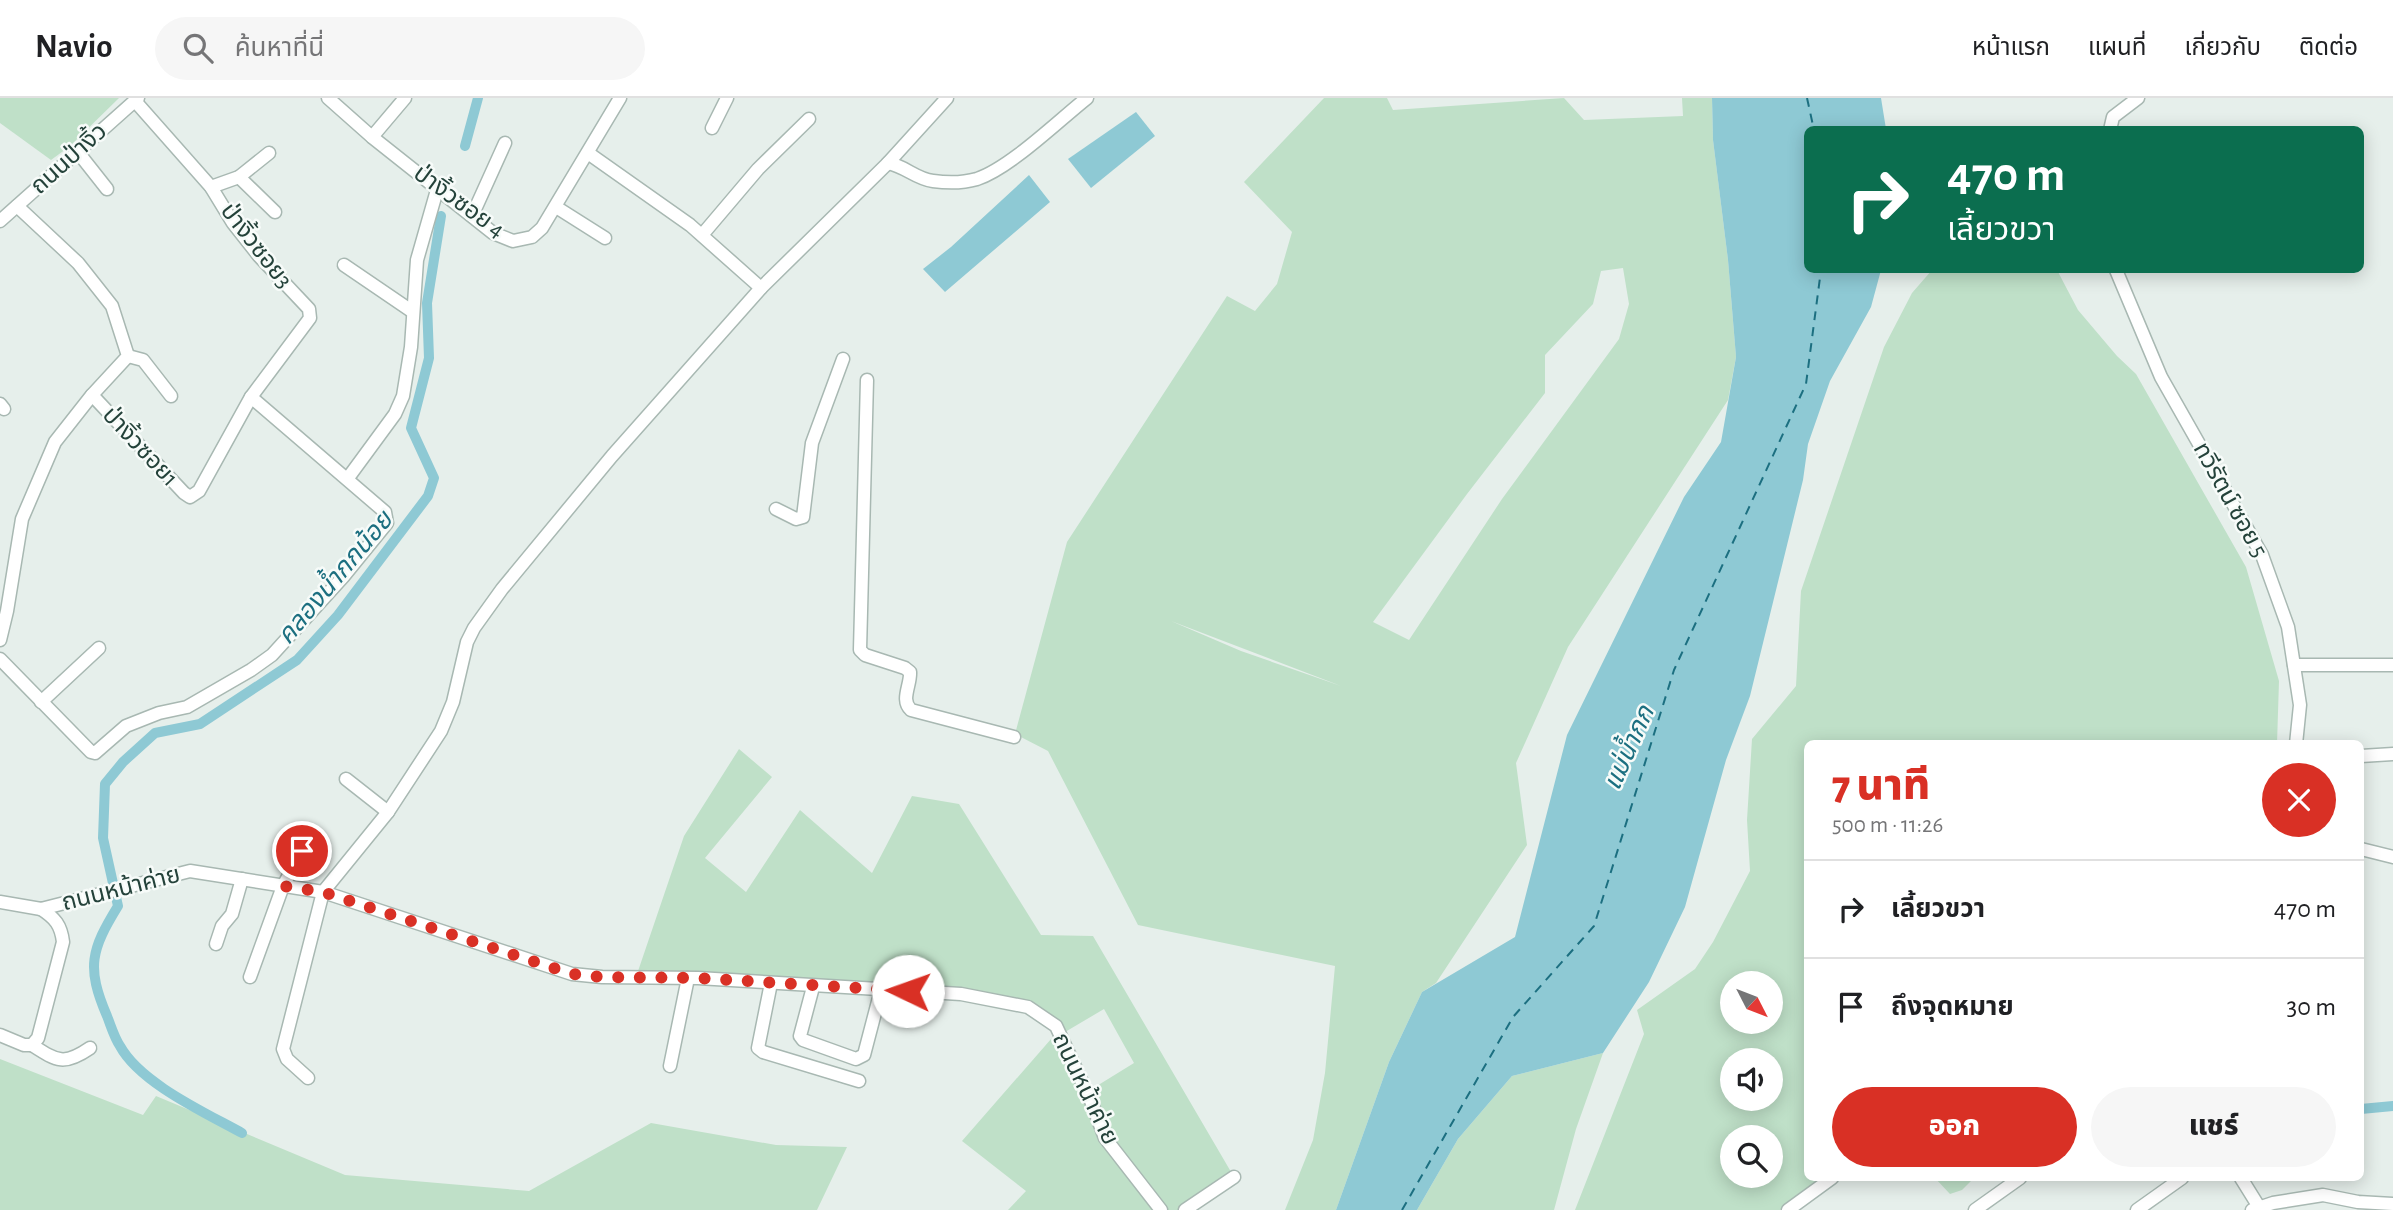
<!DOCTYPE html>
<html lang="th">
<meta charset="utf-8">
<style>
:root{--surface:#fff;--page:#f6f6f6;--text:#202124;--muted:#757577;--line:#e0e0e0;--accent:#d93025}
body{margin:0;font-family:"Alegreya Sans","Noto Sans Thai",sans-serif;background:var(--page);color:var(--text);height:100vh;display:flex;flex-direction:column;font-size:26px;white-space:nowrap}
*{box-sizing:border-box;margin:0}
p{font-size:23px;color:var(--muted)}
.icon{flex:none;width:38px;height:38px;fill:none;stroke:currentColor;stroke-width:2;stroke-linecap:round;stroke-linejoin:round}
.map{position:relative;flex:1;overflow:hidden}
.panel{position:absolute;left:1804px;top:642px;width:560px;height:441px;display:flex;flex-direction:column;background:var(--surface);border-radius:10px;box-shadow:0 4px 18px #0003}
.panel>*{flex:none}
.hud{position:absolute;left:1804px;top:28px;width:560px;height:147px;border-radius:10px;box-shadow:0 4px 18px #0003;background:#0b6e4f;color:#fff;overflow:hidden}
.needle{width:46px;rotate:132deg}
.tools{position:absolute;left:1720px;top:873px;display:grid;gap:14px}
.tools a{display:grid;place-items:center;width:63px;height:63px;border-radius:50%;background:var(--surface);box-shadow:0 4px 18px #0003;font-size:35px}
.pin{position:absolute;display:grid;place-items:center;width:60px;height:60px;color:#fff;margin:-30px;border:4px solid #fff;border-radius:50%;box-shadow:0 2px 7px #0007}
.me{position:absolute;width:77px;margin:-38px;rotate:273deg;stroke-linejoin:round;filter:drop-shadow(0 0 5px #0008)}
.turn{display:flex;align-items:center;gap:24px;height:147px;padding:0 28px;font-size:32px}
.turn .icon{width:91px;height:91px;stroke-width:2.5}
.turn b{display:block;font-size:49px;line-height:60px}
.round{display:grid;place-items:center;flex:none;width:74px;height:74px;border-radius:37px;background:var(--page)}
.headline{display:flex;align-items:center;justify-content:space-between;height:119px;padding:0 28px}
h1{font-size:42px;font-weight:800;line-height:52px;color:var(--accent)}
.button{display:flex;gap:14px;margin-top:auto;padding:14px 28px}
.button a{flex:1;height:80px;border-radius:42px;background:var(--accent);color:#fff;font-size:28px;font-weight:800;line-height:80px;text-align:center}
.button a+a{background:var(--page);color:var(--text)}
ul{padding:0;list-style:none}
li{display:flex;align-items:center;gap:21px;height:98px;padding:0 28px;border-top:2px solid var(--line)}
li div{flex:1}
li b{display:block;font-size:26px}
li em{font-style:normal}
header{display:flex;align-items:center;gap:42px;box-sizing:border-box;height:98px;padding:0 35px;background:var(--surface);border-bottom:2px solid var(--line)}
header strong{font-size:33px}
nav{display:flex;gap:38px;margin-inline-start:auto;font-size:24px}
.search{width:490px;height:63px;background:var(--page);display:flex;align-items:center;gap:18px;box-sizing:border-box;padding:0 24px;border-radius:38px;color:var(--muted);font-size:26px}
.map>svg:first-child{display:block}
.green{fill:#bfe0c8;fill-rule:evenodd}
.water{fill:#8ec9d4}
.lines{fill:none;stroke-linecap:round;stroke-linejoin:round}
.canal{stroke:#8ec9d4;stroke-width:10}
.ferry{stroke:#1c6f80;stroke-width:2;stroke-dasharray:9 7;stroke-linecap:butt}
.minor-casing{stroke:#a8b8b2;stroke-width:15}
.minor{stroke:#fff;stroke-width:12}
.route{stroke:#d93025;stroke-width:12;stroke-dasharray:0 21.6}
.labels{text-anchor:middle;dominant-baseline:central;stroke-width:5;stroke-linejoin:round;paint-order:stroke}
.street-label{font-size:24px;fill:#24423a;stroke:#f7fbf9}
.water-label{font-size:26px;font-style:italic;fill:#1c6f80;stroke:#f7fbf9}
</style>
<header>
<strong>Navio</strong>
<div class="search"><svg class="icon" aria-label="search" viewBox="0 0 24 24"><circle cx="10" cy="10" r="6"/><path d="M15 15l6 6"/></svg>ค้นหาที่นี่</div>
<nav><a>หน้าแรก</a><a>แผนที่</a><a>เกี่ยวกับ</a><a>ติดต่อ</a></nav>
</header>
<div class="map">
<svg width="2393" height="1112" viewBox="0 0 2393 1112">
<rect width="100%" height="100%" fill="#e6efeb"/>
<g class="green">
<path d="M0,0H119L70,48L51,62L0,25Z"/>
<path d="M1324,0H1387L1393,12L1564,0L1584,22L1683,18L1682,0H1712L1713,42L1728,162L1736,259L1728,302L1568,549L1516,665L1527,747L1436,885L1422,894L1389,964L1336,1112H1285L1313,1042L1325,975L1335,868L1138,827L1048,653L1015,636L1067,444L1227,198L1255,213L1277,186L1292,134L1244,84ZM1623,170L1629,206L1619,241L1502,401L1409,542L1373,524L1467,396L1545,295V257L1593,206L1601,173ZM1171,523L1341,588L1241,553Z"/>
<path d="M1932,172H2057L2078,212L2117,258L2136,276L2246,469L2279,583L2277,646H1808V1080H1822L1780,1112H1575L1644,936L1637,912L1695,871L1713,844L1750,773L1747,722L1752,641L1796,588L1801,493L1884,249L1912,195ZM1732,886H1771V924H1732ZM1732,962H1771V1001H1732ZM1732,1040H1771V1078H1732Z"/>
<path d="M739,651L772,679L705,760L746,794L800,712L872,775L912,698L959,706L1041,837L1093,838L1234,1079L1185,1112H1008L1026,1093L962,1043L1058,933L1028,909L998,903L636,879L684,738ZM1104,911L1134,965L1087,994L1060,937Z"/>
<path d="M1603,955L1576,1031L1554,1112H1417L1458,1041L1512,978Z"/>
<path d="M0,961L143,1017L156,998L345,1077L529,1093L651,1025L776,1047L847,1049L817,1112H0Z"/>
<path d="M1935,1080H1974L1962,1092L1950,1096Z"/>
</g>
<g class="water">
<path d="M1712,0H1881L1886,31L1808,32V172H1881L1871,209L1830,283L1808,346L1803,382L1750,598L1726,662L1685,809L1649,884L1603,955L1512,978L1458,1041L1417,1112H1336L1389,964L1422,894L1515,839L1567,637L1684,399L1721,344L1736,259L1728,162L1713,42Z"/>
<path d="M1136,14L1155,38L1091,90L1068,61Z"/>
<path d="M1029,77L1050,104L945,194L923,171L951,149Z"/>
</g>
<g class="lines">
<g class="canal">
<path d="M465,48L478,0"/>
<path d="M2361,1011L2393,1008"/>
<path d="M242,1035C206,1015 140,985 120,948C114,939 111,928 107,918C86,869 91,852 118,808L103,740L105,686L123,664L155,635L200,626L297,562L338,517L428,398L434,380L411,330L429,260L427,205L441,118"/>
</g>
<g class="ferry">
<path d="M1807,0L1814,32"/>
<path d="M1402,1112L1513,919L1594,828L1674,572L1806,286L1821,172"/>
</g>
<defs>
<g id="minor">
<path d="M328,0L372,39L493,135L513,143L532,139L542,130L620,0"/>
<path d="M135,3L211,89L233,125L259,158L309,211L310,220L251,299"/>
<path d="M712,30L727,0"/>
<path d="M2110,32L2113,19L2138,0"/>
<path d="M372,39L405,0"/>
<path d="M77,53L107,91"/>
<path d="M588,55L690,127L761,190"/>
<path d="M888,65C905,68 916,81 933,83C947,85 963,85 977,81C1010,70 1058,23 1087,0"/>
<path d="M239,79L275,114"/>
<path d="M211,89L239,79L269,55"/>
<path d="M556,109L605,140"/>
<path d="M472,118L505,45"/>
<path d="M0,123L138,0"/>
<path d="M702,137L758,71L809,21"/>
<path d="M344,167L413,214"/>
<path d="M2116,172L2161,279L2262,457L2288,529L2300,607L2296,646"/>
<path d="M128,258L143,262L171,298"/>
<path d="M867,282L860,552L865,557L905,570L910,574C911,587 900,602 911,612L1014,639"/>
<path d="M0,306L4,311"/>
<path d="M348,380L395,316L403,298L411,249L417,162L437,92"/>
<path d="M776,411L796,421L803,419L812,345L843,261"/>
<path d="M0,542L7,513L22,421L55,344L92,297"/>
<path d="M0,561L91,654L95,655L126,628L159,615L187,609L251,572L272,557L343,479L387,425L385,414L251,299L199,393L190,399L184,395L92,297L128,258L112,208L78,165L17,108"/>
<path d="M2294,567H2393"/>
<path d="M41,604L99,550"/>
<path d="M2361,658L2393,656"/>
<path d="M346,681L388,714"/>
<path d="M2361,751L2393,759"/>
<path d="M0,804L41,811L190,773L323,794L572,876L602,879L698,880L961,896L1028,909L1056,928L1091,1003L1105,1040L1161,1112"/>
<path d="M216,846L222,828L232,816L242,781"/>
<path d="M250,879L283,788L302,753L285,739"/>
<path d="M771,885L758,950L763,954L859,983"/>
<path d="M813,889L800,938L803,942L856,961L864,957L881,892"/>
<path d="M0,937L24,947H32L38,940L63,844C61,827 55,820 41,811"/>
<path d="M32,947C57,963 64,968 90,950"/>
<path d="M670,968L688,880"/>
<path d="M308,980L287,961L283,951L323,794L388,714L441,633L453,604L467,544L474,530L502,491L612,358L761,190L888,65L947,0"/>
<path d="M2241,1080L2259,1109"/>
<path d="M1185,1112L1234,1079"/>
<path d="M1788,1112L1832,1080"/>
<path d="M1975,1112L2020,1080"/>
<path d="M2137,1112L2182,1080"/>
<path d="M2252,1112L2273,1105L2323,1097L2358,1104L2393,1106"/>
</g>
</defs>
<use href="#minor" class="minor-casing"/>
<use href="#minor" class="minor"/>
</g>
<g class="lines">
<path class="route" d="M302,753L283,788L323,794L572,876L602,879L698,880L908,893"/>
</g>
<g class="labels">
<g class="street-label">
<text transform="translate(69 61) rotate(-42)">ถนนป่างิ้ว</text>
<text transform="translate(459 104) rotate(36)">ป่างิ้วซอย 4</text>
<text transform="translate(256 148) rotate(52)">ป่างิ้วซอย3</text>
<text transform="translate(140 349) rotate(47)">ป่างิ้วซอย1</text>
<text transform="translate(2230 402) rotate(61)">ทวีรัตน์ ซอย 5</text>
<text transform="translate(121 791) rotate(-14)">ถนนหน้าค่าย</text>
<text transform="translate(1085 991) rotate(64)">ถนนหน้าค่าย</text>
</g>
<g class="water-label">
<text transform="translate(335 480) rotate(-50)">คลองน้ำกกน้อย</text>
<text transform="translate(1629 650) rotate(-66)">แม่น้ำกก</text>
</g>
</g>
</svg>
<div class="tools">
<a><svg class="needle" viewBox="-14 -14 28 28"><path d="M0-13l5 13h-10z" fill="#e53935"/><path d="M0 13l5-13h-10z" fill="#757577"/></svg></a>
<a><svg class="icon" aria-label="sound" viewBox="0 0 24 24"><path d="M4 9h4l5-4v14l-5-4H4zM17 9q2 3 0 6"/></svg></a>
<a><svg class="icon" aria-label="search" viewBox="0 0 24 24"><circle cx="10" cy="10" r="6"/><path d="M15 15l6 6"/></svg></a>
</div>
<div class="pin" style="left:302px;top:753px;background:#d93025"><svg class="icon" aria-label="arrive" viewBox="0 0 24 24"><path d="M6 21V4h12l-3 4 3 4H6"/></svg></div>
<svg class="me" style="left:908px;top:893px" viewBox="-20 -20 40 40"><circle r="19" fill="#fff"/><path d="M0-13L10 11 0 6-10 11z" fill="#d93025"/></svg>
<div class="hud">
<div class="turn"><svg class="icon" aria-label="right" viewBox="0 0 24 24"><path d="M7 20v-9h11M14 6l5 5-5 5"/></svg><div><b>470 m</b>เลี้ยวขวา</div></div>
</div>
<section class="panel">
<div class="headline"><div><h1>7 นาที</h1><p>500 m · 11:26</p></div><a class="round" style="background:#d93025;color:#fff"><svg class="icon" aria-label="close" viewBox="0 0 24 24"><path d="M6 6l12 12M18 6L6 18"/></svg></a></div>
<ul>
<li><svg class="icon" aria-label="right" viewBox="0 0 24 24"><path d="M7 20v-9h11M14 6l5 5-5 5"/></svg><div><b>เลี้ยวขวา</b></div><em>470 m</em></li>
<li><svg class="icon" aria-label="arrive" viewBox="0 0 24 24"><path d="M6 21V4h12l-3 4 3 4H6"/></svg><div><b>ถึงจุดหมาย</b></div><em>30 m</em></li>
</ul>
<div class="button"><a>ออก</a><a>แชร์</a></div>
</section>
</div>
